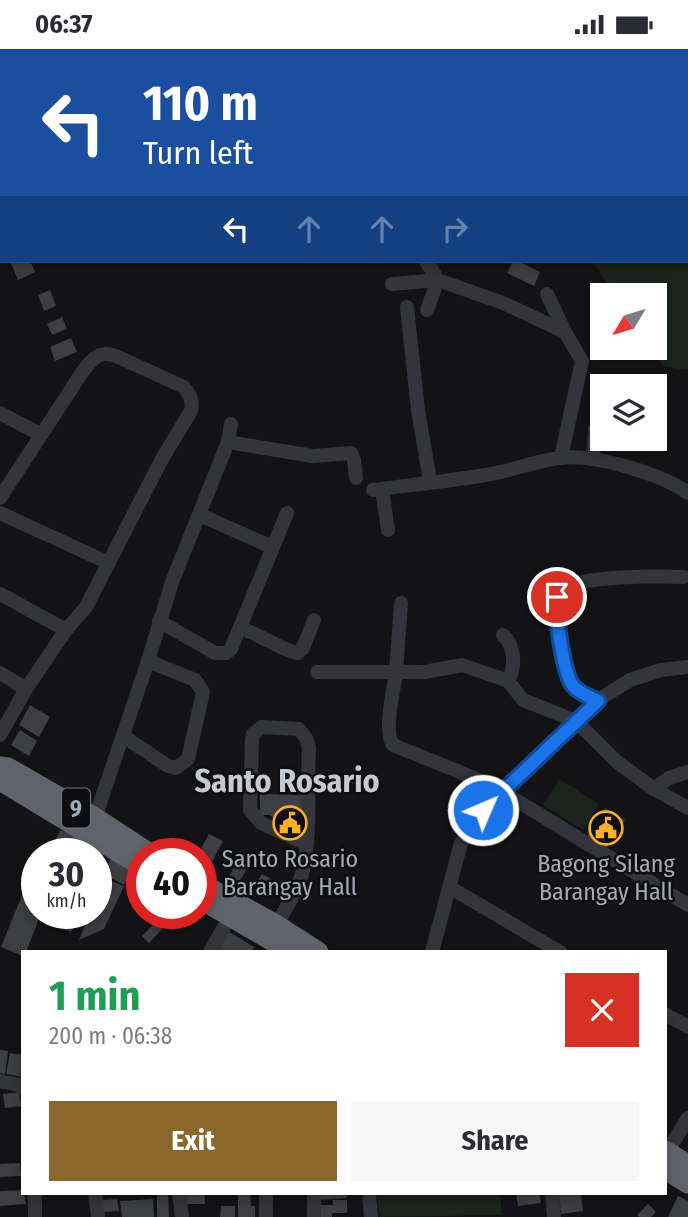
<!DOCTYPE html>
<meta charset="utf-8">
<style>
:root{--surface:#fff;--page:#f7f7f7;--text:#2b2b33;--muted:#7c7c81;--accent:#8a672c}
body{margin:0;font-family:"Fira Sans Condensed",sans-serif;background:var(--page);color:var(--text);height:100vh;display:flex;flex-direction:column;font-size:26px;white-space:nowrap}
*{box-sizing:border-box;margin:0}
p{font-size:23px;color:var(--muted)}
.icon{flex:none;width:38px;height:38px;fill:none;stroke:currentColor;stroke-width:2;stroke-linecap:round;stroke-linejoin:round}
.map{position:relative;flex:1;overflow:hidden}
.details{position:absolute;left:21px;top:901px;width:646px;height:245px;display:flex;flex-direction:column;background:var(--surface);border-radius:0px;box-shadow:0 4px 10px #0003}
.details>*{flex:none}
.top-card{position:absolute;left:0px;top:0px;width:690px;height:214px;box-shadow:0 4px 10px #0003;background:#1a4fa0;color:#fff;overflow:hidden}
.needle{width:46px;rotate:232deg}
.buttons{position:absolute;left:590px;top:234px;display:grid;gap:14px}
.buttons a{display:grid;place-items:center;width:77px;height:77px;border-radius:0px;background:var(--surface);box-shadow:0 4px 10px #0003;font-size:35px}
.speed{position:absolute;left:21px;top:789px;display:flex;gap:14px;font-size:35px;font-weight:700;text-align:center}
.speed>*{display:grid;place-content:center;width:91px;height:91px;border-radius:50%;background:var(--surface);box-shadow:0 4px 10px #0003;line-height:1}
.speed small{font-size:18px;font-weight:400}
.speed .limit{border:10px solid #d22;background:#fff;color:#111}
.pin{position:absolute;display:grid;place-items:center;width:60px;height:60px;color:#fff;margin:-30px;border:4px solid #fff;border-radius:50%;box-shadow:0 2px 7px #0007}
.me{position:absolute;width:77px;margin:-38px;rotate:45deg;stroke-linejoin:round;filter:drop-shadow(0 0 5px #0008)}
.turn{display:flex;align-items:center;gap:24px;height:147px;padding:0 28px;font-size:32px}
.turn .icon{width:91px;height:91px;stroke-width:2.5}
.turn b{display:block;font-size:49px;line-height:60px}
.lanes{display:flex;align-items:center;height:66px;padding:0 28px;background:#0003;justify-content:center;gap:35px;direction:ltr}
.lanes .off{opacity:.35}
.round{display:grid;place-items:center;flex:none;width:74px;height:74px;border-radius:0px;background:var(--page)}
.head{display:flex;align-items:center;justify-content:space-between;height:119px;padding:0 28px}
h1{font-size:42px;font-weight:700;line-height:52px;color:#1e9e55}
.action{display:flex;gap:14px;margin-top:auto;padding:14px 28px}
.action a{flex:1;height:80px;border-radius:0px;background:var(--accent);color:#fff;font-size:28px;font-weight:700;line-height:80px;text-align:center}
.action a+a{background:var(--page);color:var(--text)}
.status{display:flex;justify-content:space-between;align-items:center;height:49px;padding:0 35px;background:var(--surface);direction:ltr}
.status svg{height:19px;fill:currentColor}
.map>svg:first-child{display:block}
.green{fill:#1b231c}
.building{fill:#3d3e42}
.lines{fill:none;stroke-linecap:round;stroke-linejoin:round}
.minor{stroke:#34353a;stroke-width:14}
.highway{stroke:#5f636b;stroke-width:21}
.route-casing{stroke:#114b97;stroke-width:18}
.route{stroke:#1a73e8;stroke-width:12}
.labels{text-anchor:middle;dominant-baseline:central;stroke-width:5;stroke-linejoin:round;paint-order:stroke}
.shield{fill:#0e0e10;stroke:#777b84;stroke-width:2}
.shield-label{font-size:23px;font-weight:bold;fill:#a4aab6}
.poi-label{font-size:24px;fill:#a4aab6;stroke:#0e0e10}
.district-label{font-size:32px;font-weight:bold;fill:#c5c9d2;stroke:#0e0e10}
</style>
<div class="status"><b>06:37</b><svg viewBox="0 0 49 12"><path d="M0 12V9h3v3zM5 12V6h3v6zM10 12V3h3v9zM15 12V0h3v12zM26 1h20v11H26zM47 4h2v5h-2z"/></svg></div>
<div class="map">
<svg width="688" height="1168" viewBox="0 0 688 1168">
<rect width="100%" height="100%" fill="#131315"/>
<g class="green">
<path d="M688,100V321L664,318L651,299H654V247H615L592,212H688Z"/>
<path d="M559,730L599,755L583,781L543,756Z"/>
<path d="M377,1145H500L502,1166L380,1168Z"/>
</g>
<g class="building">
<path d="M16,212H30L35,223L18,231L11,214Z"/>
<path d="M513,212H518L540,223L534,237L507,224Z"/>
<path d="M50,241L56,257L44,262L38,246Z"/>
<path d="M62,268L67,280L52,286L47,275Z"/>
<path d="M71,289L77,303L55,312L50,298Z"/>
<path d="M30,656L50,668L39,688L19,676Z"/>
<path d="M20,681L37,692L29,707L11,696Z"/>
<path d="M260,745L303,746L302,784L286,778L270,766H260Z"/>
<path d="M605,759L625,771L606,800L587,787Z"/>
<path d="M60,781L77,788L69,805L52,799Z"/>
<path d="M209,785L223,792L209,819L201,815V805H198Z"/>
<path d="M111,809L132,820L124,836L103,825Z"/>
<path d="M238,810L249,816L238,835L228,830Z"/>
<path d="M262,825L278,834L273,844L256,834Z"/>
<path d="M29,829L37,832V864H41L26,903H23V907L1,898Z"/>
<path d="M104,829L124,837L104,880L79,891L90,864H96V848Z"/>
<path d="M59,864H79L71,883L54,876Z"/>
<path d="M159,870L166,876L149,894L142,887Z"/>
<path d="M229,883L254,898L252,903H218Z"/>
<path d="M0,1001L8,1002L5,1025L0,1024Z"/>
<path d="M10,1004L23,1006L22,1028L6,1025Z"/>
<path d="M19,1043L21,1057L5,1059L3,1045Z"/>
<path d="M20,1114L21,1127L0,1128V1115Z"/>
<path d="M23,1141L26,1155L0,1157V1142Z"/>
<path d="M157,1144H168L169,1168H157Z"/>
<rect x="187" y="1144" width="18" height="11"/>
<path d="M238,1144H250L251,1157H255V1168H238Z"/>
<path d="M315,1144H347V1149L315,1151Z"/>
<path d="M516,1144H539L541,1154L518,1157Z"/>
<path d="M559,1144H581L583,1162L561,1165Z"/>
<path d="M678,1147L688,1152V1168H668Z"/>
<path d="M117,1150L119,1162L101,1163L100,1151Z"/>
<path d="M153,1150L154,1168H122L120,1152Z"/>
<path d="M333,1151H347V1164H332V1168H315L316,1156H333Z"/>
<path d="M648,1155L656,1163L651,1168H639L637,1166Z"/>
<path d="M221,1157H235V1168H220Z"/>
</g>
<g class="lines">
<g class="minor">
<path d="M109,0L112,2"/>
<path d="M216,0V2"/>
<path d="M357,0L360,2"/>
<path d="M408,0V2"/>
<path d="M482,0L483,2"/>
<path d="M535,0L536,2"/>
<path d="M468,2L471,0"/>
<path d="M674,2L676,0"/>
<path d="M688,31V32"/>
<path d="M426,212L438,231L503,254L565,283L582,312L561,408"/>
<path d="M392,235L438,231L427,261"/>
<path d="M547,245L565,283"/>
<path d="M407,258L418,361L430,432"/>
<path d="M0,364L40,385"/>
<path d="M228,393L313,407L351,404L354,411L356,429"/>
<path d="M593,410L595,380"/>
<path d="M382,440L388,481"/>
<path d="M373,441C410,436 448,432 486,426C511,422 535,412 560,409C592,404 662,425 688,444"/>
<path d="M0,449L83,322C93,309 100,301 116,307L184,338C190,346 193,351 191,362L163,408L86,558L66,581L26,640L0,686"/>
<path d="M0,464L109,514"/>
<path d="M200,466L272,498"/>
<path d="M0,545L66,581"/>
<path d="M401,554L396,623H425L462,616L508,632"/>
<path d="M159,572L215,604H226L231,600L287,464"/>
<path d="M240,578L285,600L297,604L303,599L314,571"/>
<path d="M503,586C515,597 516,618 508,632L523,651L576,672L616,712L654,740L688,759"/>
<path d="M317,623H396C394,642 383,680 393,696L472,728L501,742L688,856"/>
<path d="M0,624L26,640"/>
<path d="M598,651C590,648 580,645 574,638C564,626 549,551 562,541C580,526 660,527 684,528"/>
<path d="M123,687L168,717L176,719L188,710L203,643L195,631L148,612"/>
<path d="M654,740L669,729L688,723"/>
<path d="M95,769L148,612L172,533L228,393L231,375"/>
<path d="M449,838L560,903"/>
<path d="M276,876C286,859 298,841 303,821C311,788 307,735 309,699L306,689L299,680L262,678L253,685L252,691L250,761L261,774L306,795"/>
<path d="M210,903L233,862"/>
<path d="M432,903L461,794L483,761L598,651L630,631L661,621L688,618"/>
<path d="M665,965L688,978"/>
<path d="M0,1032L19,1036L23,1040"/>
<path d="M667,1103L688,1069"/>
<path d="M35,1144V1168"/>
<path d="M95,1144L98,1168"/>
<path d="M179,1144L182,1168"/>
<path d="M314,1144V1168"/>
<path d="M369,1144L371,1168"/>
<path d="M552,1144L554,1168"/>
<path d="M266,1168V1144"/>
</g>
<g class="highway">
<path d="M0,718L8,719L95,769L150,805"/>
<path d="M0,731L142,817"/>
<path d="M201,835L276,876L318,903"/>
<path d="M206,853L292,903"/>
<path d="M665,1102L688,1116"/>
<path d="M665,1120L688,1134"/>
</g>
</g>
<g class="lines">
<defs>
<path id="route" d="M483,761L598,652C590,648 579,644 573,637C563,623 555,566 557,548"/>
</defs>
<use href="#route" class="route-casing"/>
<use href="#route" class="route"/>
</g>
<defs>
<symbol id="civic-ring" viewBox="-11 -11 22 22"><circle r="9.5" fill="#0e0e10" stroke="#fdb023" stroke-width="1.5"/><path d="M-.6-6.5H3V-4.5H.6V-3L4-1V1h2V6H-6V1h2V-1L-.6-3ZM-1.2 2.5V6h2.4V2.5Z" fill="#fdb023"/></symbol>
</defs>
<g fill-rule="evenodd">
<use href="#civic-ring" x="271" y="755" width="38" height="38"/>
<use href="#civic-ring" x="587" y="760" width="38" height="38"/>
</g>
<g class="labels">
<rect class="shield" x="62" y="739.5" width="28" height="39" rx="5"/>
<g class="shield-label">
<text x="76" y="759">9</text>
</g>
<g class="poi-label">
<text x="290" y="810">Santo Rosario<tspan x="290" dy="28">Barangay Hall</tspan></text>
<text x="606" y="815">Bagong Silang<tspan x="606" dy="28">Barangay Hall</tspan></text>
</g>
<g class="district-label">
<text x="287" y="732">Santo Rosario</text>
</g>
</g>
</svg>
<div class="buttons">
<a><svg class="needle" viewBox="-14 -14 28 28"><path d="M0-13l5 13h-10z" fill="#e53935"/><path d="M0 13l5-13h-10z" fill="#7c7c81"/></svg></a>
<a><svg class="icon" aria-label="layers" viewBox="0 0 24 24"><path d="M12 4l9 5-9 5-9-5zM3 14l9 5 9-5"/></svg></a>
</div>
<div class="speed"><div>30<small>km/h</small></div><div class="limit">40</div></div>
<div class="pin" style="left:557px;top:548px;background:#d93025"><svg class="icon" aria-label="arrive" viewBox="0 0 24 24"><path d="M6 21V4h12l-3 4 3 4H6"/></svg></div>
<svg class="me" style="left:483px;top:761px" viewBox="-20 -20 40 40"><circle r="17" fill="#1a73e8" stroke="#fff" stroke-width="3"/><path d="M0-11L8 9 0 5-8 9z" fill="#fff"/></svg>
<div class="top-card">
<div class="turn"><svg class="icon" aria-label="left" viewBox="0 0 24 24"><path d="M17 20v-9H6M10 6l-5 5 5 5"/></svg><div><b>110 m</b>Turn left</div></div>
<div class="lanes"><svg class="icon" aria-label="left" viewBox="0 0 24 24"><path d="M17 20v-9H6M10 6l-5 5 5 5"/></svg><svg class="icon off" aria-label="ahead" viewBox="0 0 24 24"><path d="M12 20V5M6 11l6-6 6 6"/></svg><svg class="icon off" aria-label="ahead" viewBox="0 0 24 24"><path d="M12 20V5M6 11l6-6 6 6"/></svg><svg class="icon off" aria-label="right" viewBox="0 0 24 24"><path d="M7 20v-9h11M14 6l5 5-5 5"/></svg></div>
</div>
<section class="details">
<div class="head"><div><h1>1 min</h1><p>200 m · 06:38</p></div><a class="round" style="background:#d93025;color:#fff"><svg class="icon" aria-label="close" viewBox="0 0 24 24"><path d="M6 6l12 12M18 6L6 18"/></svg></a></div>
<div class="action"><a>Exit</a><a>Share</a></div>
</section>
</div>
